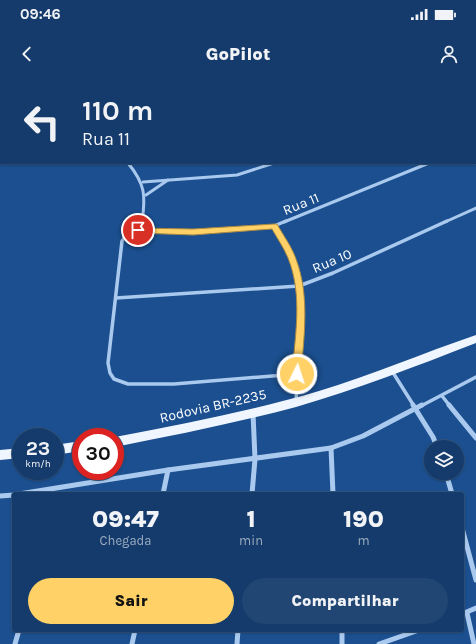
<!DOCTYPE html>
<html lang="pt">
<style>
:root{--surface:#143b6b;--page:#214673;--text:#f1f3f6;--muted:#9dadc1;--line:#33557e;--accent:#ffd166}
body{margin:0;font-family:Karla,sans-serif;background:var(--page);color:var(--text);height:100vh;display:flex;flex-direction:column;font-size:15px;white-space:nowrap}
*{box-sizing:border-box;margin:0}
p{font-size:13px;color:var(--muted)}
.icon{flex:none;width:22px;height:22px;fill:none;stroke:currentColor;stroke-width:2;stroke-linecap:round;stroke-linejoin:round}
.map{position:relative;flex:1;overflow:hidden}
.side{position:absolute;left:12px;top:412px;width:452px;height:140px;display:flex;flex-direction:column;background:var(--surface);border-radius:4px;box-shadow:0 1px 3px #0004,0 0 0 1px var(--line)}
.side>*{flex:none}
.top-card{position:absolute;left:0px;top:0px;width:476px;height:84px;box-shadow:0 1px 3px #0004,0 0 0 1px var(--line);background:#143b6b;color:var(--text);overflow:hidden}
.fabs{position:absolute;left:424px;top:360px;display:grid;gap:8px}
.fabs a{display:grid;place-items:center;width:40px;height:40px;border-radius:50%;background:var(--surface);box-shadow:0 1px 3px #0004,0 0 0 1px var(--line);font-size:20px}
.speed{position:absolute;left:12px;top:348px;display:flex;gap:8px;font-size:20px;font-weight:700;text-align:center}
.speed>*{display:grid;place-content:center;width:52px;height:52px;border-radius:50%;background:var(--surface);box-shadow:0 1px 3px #0004,0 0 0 1px var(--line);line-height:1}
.speed small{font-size:10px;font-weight:400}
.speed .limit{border:6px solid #d22;background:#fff;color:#111}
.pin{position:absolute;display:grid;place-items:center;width:34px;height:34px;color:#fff;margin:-17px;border:2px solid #fff;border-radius:50%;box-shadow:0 1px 4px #0007}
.me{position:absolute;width:44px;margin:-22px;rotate:4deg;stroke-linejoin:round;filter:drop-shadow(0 0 3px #0008)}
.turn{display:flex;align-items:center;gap:14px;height:84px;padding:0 16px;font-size:18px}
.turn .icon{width:52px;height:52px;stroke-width:2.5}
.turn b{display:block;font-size:28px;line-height:34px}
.eta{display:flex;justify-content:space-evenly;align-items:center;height:68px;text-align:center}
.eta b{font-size:24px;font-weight:800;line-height:28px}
.button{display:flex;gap:8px;margin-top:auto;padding:8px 16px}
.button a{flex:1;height:46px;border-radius:24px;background:var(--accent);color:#111;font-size:16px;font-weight:800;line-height:46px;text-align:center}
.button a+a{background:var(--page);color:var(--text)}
.status{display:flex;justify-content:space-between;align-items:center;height:28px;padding:0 20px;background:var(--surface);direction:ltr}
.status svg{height:11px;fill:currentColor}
header{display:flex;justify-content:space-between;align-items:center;height:52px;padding:0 16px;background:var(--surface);font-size:18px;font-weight:800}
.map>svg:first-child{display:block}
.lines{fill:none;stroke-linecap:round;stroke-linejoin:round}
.minor-far2{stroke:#a9c9ee;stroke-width:3}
.minor-far1{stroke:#a9c9ee;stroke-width:3.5}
.minor{stroke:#a9c9ee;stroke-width:5}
.primary{fill:#f0f6ff;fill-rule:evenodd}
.route{fill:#ffd166;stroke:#a68842}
.labels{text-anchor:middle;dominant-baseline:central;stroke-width:4;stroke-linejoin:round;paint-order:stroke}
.street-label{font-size:14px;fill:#fff;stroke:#1b4f8f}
</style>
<div class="status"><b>09:46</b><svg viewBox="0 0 49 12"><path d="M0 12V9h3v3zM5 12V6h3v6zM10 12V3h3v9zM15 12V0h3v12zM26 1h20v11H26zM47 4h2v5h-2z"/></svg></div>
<header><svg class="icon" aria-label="back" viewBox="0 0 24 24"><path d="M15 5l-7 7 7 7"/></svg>GoPilot<svg class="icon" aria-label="person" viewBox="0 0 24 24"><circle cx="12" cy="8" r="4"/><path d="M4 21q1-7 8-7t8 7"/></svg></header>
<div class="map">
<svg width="476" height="564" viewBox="0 0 476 564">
<rect width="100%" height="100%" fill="#1b4f8f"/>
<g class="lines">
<g class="minor-far2">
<path d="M192,1L195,0"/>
<path d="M314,1L317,0"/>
<path d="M369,1L372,0"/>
<path d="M128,83C145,104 146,115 142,142"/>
<path d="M143,102L237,95L274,83"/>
<path d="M146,115L168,100"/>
<path d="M284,142L429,83"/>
<path d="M445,142L476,128"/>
</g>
<g class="minor-far1">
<path d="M286,141L274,146L193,152L137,150L128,153L122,161L108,283L110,293L114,299L128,304H174L297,294"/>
<path d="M274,146C280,157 288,167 292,178C309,225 298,274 296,322"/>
<path d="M141,150L142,141"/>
<path d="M116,218L299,206L333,193L447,141"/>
<path d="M392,291L414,326"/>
<path d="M442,316L450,326"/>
<path d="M421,326L476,297"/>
</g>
<g class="minor">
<path d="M413,325L433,357L437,367"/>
<path d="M449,325L476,358"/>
<path d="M331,368L333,414"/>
<path d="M446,393L452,414"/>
<path d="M19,414L168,390L331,368L363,356L422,325"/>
<path d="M163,414L168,390"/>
<path d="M252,414L255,379L253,333"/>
<path d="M0,416L14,415"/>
<path d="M462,448L476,500"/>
<path d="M467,533L474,564"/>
<path d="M462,534L476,528"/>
<path d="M342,550V564"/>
<path d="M15,564L19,550"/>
<path d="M132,564L135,550"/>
<path d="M237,564L238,550"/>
<path d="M379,564L419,550"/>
</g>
<g class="primary">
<path d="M476,255V263C417,286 357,309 296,327C236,343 176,355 115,367V357C183,344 252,331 319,311C372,295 423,273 476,255Z"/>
<path d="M81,361V371L55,375V365Z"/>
<path d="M21,368V378L0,380V370Z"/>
</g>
</g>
<path class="route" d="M274,144H277C283,155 292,167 296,179C310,216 304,256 301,294L297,298L292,294C295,256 303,215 288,178C284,168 277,158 272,149L193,155L138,153L134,150L138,148L193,149Z"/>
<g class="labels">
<g class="street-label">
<text transform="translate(301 124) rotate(-22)">Rua 11</text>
<text transform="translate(332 181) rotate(-23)">Rua 10</text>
<text transform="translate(213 326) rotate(-13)">Rodovia BR-2235</text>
</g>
</g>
</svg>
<div class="fabs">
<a><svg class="icon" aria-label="layers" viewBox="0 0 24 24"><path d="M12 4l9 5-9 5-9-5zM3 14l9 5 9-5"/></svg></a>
</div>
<div class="speed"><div>23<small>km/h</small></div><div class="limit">30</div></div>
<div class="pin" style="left:138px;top:150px;background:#d93025"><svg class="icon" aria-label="arrive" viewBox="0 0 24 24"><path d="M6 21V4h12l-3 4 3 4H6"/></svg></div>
<svg class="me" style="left:297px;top:294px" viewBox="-20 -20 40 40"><circle r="17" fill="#ffd166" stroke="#fff" stroke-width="3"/><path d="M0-11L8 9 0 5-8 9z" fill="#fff"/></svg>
<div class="top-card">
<div class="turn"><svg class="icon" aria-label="left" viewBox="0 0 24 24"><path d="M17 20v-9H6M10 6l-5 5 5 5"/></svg><div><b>110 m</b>Rua 11</div></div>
</div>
<section class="side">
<div class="eta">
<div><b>09:47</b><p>Chegada</p></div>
<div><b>1</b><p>min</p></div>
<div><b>190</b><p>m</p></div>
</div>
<div class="button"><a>Sair</a><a>Compartilhar</a></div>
</section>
</div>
